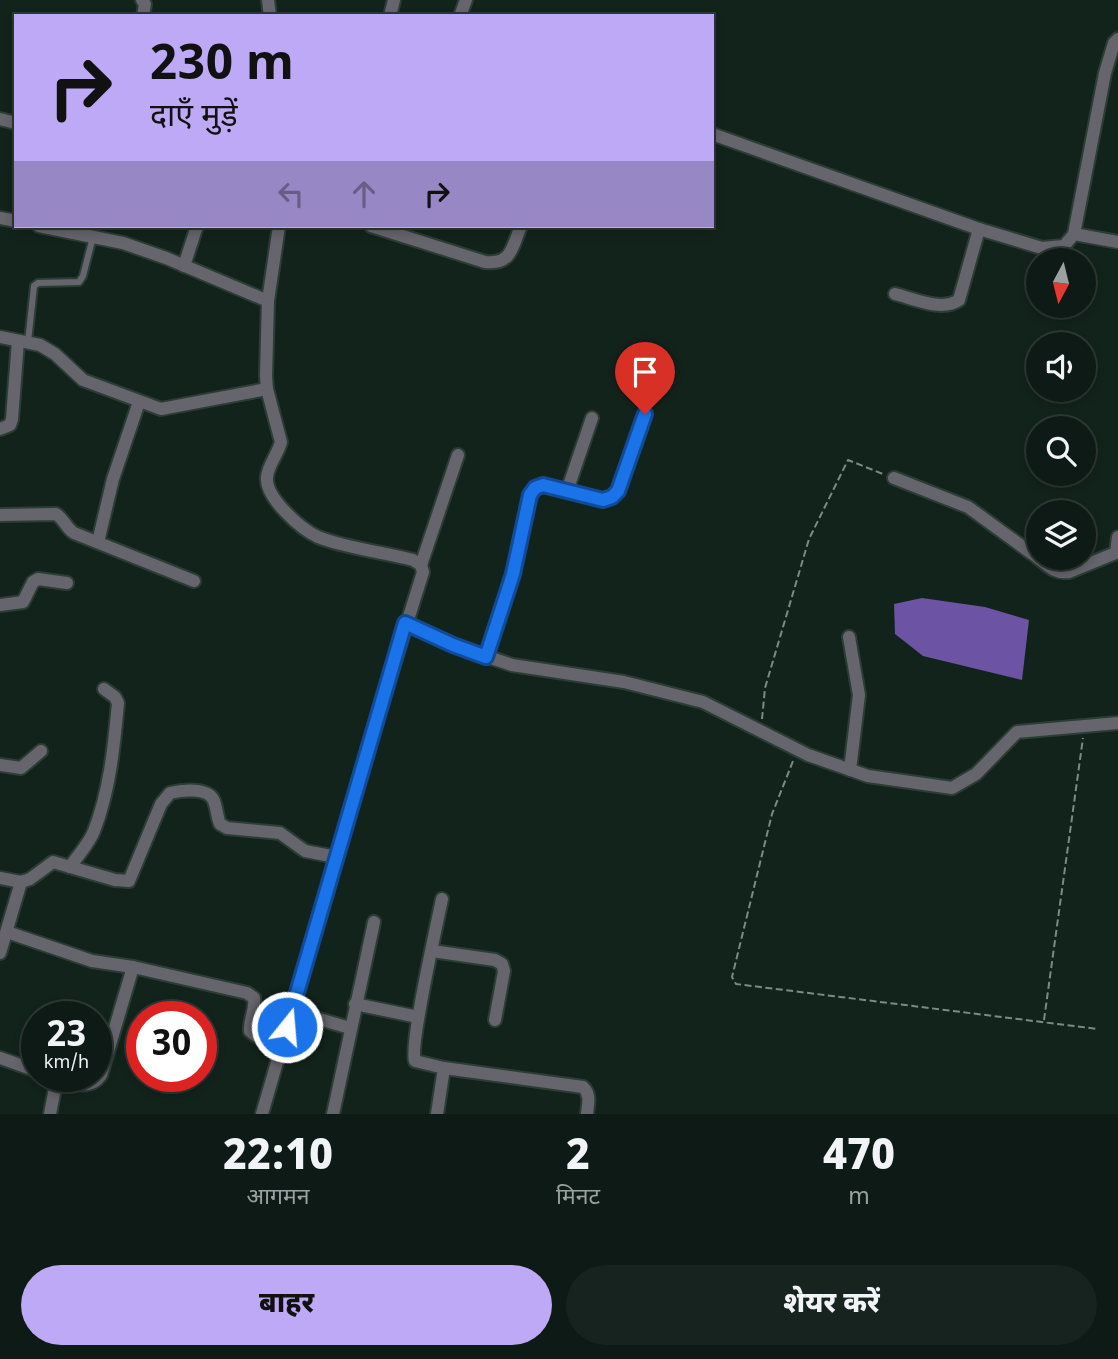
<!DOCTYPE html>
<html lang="hi">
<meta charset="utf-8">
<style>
:root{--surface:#0e1a15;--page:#17231e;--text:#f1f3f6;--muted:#9ba1a0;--line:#2e3834;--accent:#bda9f5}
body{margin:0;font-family:Georgia,"Noto Sans Devanagari",serif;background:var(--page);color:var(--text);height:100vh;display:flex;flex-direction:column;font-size:26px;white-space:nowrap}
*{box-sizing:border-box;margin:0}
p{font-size:23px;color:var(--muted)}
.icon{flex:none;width:38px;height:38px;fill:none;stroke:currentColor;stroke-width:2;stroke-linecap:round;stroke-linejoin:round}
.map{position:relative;height:1114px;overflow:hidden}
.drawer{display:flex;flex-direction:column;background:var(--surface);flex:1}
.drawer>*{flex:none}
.top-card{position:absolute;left:14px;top:14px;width:700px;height:214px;border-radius:0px;box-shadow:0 4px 10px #0003,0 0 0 2px var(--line);background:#bda9f5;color:#111;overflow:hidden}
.needle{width:46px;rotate:187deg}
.buttons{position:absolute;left:1026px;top:248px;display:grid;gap:14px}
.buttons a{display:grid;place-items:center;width:70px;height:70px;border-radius:50%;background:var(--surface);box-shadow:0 4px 10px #0003,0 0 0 2px var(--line);font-size:35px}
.speed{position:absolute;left:21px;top:1001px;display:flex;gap:14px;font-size:35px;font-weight:700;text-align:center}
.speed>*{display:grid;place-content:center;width:91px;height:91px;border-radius:50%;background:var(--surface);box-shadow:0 4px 10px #0003,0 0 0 2px var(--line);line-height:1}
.speed small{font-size:18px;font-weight:400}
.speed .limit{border:10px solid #d22;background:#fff;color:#111}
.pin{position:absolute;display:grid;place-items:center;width:60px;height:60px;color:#fff;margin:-72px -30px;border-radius:50% 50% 50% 0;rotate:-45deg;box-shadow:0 0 7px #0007}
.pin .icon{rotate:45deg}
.me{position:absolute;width:77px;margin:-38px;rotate:17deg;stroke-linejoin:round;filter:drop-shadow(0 0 5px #0008)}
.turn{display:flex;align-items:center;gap:24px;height:147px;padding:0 21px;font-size:32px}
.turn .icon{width:91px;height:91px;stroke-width:2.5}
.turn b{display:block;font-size:49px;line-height:60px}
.lanes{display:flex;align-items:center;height:66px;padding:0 21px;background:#0003;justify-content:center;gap:35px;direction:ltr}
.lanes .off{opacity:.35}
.eta{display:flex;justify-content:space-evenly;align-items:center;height:119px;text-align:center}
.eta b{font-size:42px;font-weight:800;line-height:49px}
.button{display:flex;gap:14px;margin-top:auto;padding:14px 21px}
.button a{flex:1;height:80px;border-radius:42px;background:var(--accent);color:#111;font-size:28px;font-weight:800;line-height:80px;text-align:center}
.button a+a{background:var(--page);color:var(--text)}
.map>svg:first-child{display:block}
.water{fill:#6c53a3}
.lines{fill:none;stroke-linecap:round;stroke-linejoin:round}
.service-casing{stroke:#2c3d36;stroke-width:10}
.minor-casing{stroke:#2c3d36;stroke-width:16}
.path{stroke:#7c8a84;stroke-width:2;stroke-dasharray:7 3.5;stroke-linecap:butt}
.service{stroke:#66646c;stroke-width:6}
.minor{stroke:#66646c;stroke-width:12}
.route-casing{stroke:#114b97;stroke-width:18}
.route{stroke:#1a73e8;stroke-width:12}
</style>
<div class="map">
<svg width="1118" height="1114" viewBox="0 0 1118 1114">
<rect width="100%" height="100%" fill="#12231c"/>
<path class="water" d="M922,598L985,607L1029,620L1022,680L923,656L895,634L894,604Z"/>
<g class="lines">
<defs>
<path id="service" d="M28,342L34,286L38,283L79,282L83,276L93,237"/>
<g id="minor">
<path d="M142,0L145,4L143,16"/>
<path d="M268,0L270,16"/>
<path d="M390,16L394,0"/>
<path d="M460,16L466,0"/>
<path d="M0,119L16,123"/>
<path d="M712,134L979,229L1042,248L1064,246L1074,234L1105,73L1114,43L1118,39"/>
<path d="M0,218L16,221"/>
<path d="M39,226L123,243L166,258L268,301"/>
<path d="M371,226L485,262C512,265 512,247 521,226"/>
<path d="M1074,234L1118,242"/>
<path d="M184,266L197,226"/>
<path d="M895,294C915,299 941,312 959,300L979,229"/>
<path d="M0,337L40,345L55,354L83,380L161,409L267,389"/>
<path d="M0,429L10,425L12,419L18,341"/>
<path d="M894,478L968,507L1038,558"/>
<path d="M567,491L592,418"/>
<path d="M0,515L56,514C64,519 66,528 74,533L194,581"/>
<path d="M98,542L113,479L139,402"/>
<path d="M1116,553L1118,537"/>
<path d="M1038,558C1048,566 1055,574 1069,572L1118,552"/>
<path d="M421,565L458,455"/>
<path d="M0,605L23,602L33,582L38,579L67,583"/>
<path d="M405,623L453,645L512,665L624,682L703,702L808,755L868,776L952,788L976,774L1017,732L1118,723"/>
<path d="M849,637L859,695L850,770"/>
<path d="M486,657L513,574L530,495L535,488L543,485L603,500L612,497L618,491L645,414"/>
<path d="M0,765L21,768L41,751"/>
<path d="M70,867C78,855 89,844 94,831C110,790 114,746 118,703L115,697L104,689"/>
<path d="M0,878L21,882"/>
<path d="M442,899C437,924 409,1047 415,1061L444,1068L583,1087C591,1094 588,1104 587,1114"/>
<path d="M7,932L92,961L133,967L247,993L254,998C256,1010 249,1019 250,1031L256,1036L282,1042"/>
<path d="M432,951L495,960L502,964L504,971L495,1020"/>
<path d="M0,953L21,882L30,879L53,862L115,880L129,881L161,804L170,793C182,790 209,787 214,801C217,809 217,817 220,824L227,828L280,833L305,851L336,857"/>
<path d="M355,1004L418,1017"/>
<path d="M291,1011L350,1028"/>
<path d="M0,1058L37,1071"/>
<path d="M51,1076C67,1082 90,1092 101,1075L133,967"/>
<path d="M50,1114L57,1078"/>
<path d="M262,1114L368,747L423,572L421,565L413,560C386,553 342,547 318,537C301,529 265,498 267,477C268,465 278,454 281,442L267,389L266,376L268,301L279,226"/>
<path d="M333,1114L374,922"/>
<path d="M437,1114L444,1068"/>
</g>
</defs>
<use href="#service" class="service-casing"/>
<use href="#minor" class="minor-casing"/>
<g class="path">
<path d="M762,719L765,688L809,539L848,460L883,474"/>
<path d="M793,761L772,814L732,977L736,984L1098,1029"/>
<path d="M1044,1020L1083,738"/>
</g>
<use href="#service" class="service"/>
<use href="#minor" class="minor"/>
</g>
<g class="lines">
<defs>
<path id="route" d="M287,1027L405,623L453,645L486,657L513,574L530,495L535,488L543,485L603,500L612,497L618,491L645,414"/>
</defs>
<use href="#route" class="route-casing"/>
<use href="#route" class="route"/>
</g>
</svg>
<div class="buttons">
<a><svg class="needle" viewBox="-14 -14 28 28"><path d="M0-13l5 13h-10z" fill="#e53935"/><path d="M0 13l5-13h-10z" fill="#9ba1a0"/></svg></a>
<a><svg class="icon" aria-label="sound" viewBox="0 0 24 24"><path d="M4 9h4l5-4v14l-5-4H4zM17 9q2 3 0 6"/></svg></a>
<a><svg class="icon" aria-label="search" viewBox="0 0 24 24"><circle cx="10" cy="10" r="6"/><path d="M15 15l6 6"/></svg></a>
<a><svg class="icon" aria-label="layers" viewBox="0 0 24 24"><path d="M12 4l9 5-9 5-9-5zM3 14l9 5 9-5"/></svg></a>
</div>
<div class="speed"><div>23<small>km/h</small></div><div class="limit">30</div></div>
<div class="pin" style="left:645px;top:414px;background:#d93025"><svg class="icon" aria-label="arrive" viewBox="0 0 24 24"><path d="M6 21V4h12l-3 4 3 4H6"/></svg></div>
<svg class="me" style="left:287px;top:1027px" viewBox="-20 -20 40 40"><circle r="17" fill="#1a73e8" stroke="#fff" stroke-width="3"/><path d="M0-11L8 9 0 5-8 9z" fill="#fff"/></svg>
<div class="top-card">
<div class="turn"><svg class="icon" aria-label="right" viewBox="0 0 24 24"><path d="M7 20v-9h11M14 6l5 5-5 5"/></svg><div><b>230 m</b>दाएँ मुड़ें</div></div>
<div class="lanes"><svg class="icon off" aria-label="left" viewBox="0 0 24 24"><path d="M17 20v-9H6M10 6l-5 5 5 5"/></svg><svg class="icon off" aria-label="ahead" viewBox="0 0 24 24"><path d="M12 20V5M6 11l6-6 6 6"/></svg><svg class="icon" aria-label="right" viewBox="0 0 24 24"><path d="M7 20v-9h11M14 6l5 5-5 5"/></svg></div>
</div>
</div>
<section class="drawer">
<div class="eta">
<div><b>22:10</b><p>आगमन</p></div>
<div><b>2</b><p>मिनट</p></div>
<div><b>470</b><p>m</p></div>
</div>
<div class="button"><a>बाहर</a><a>शेयर करें</a></div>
</section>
